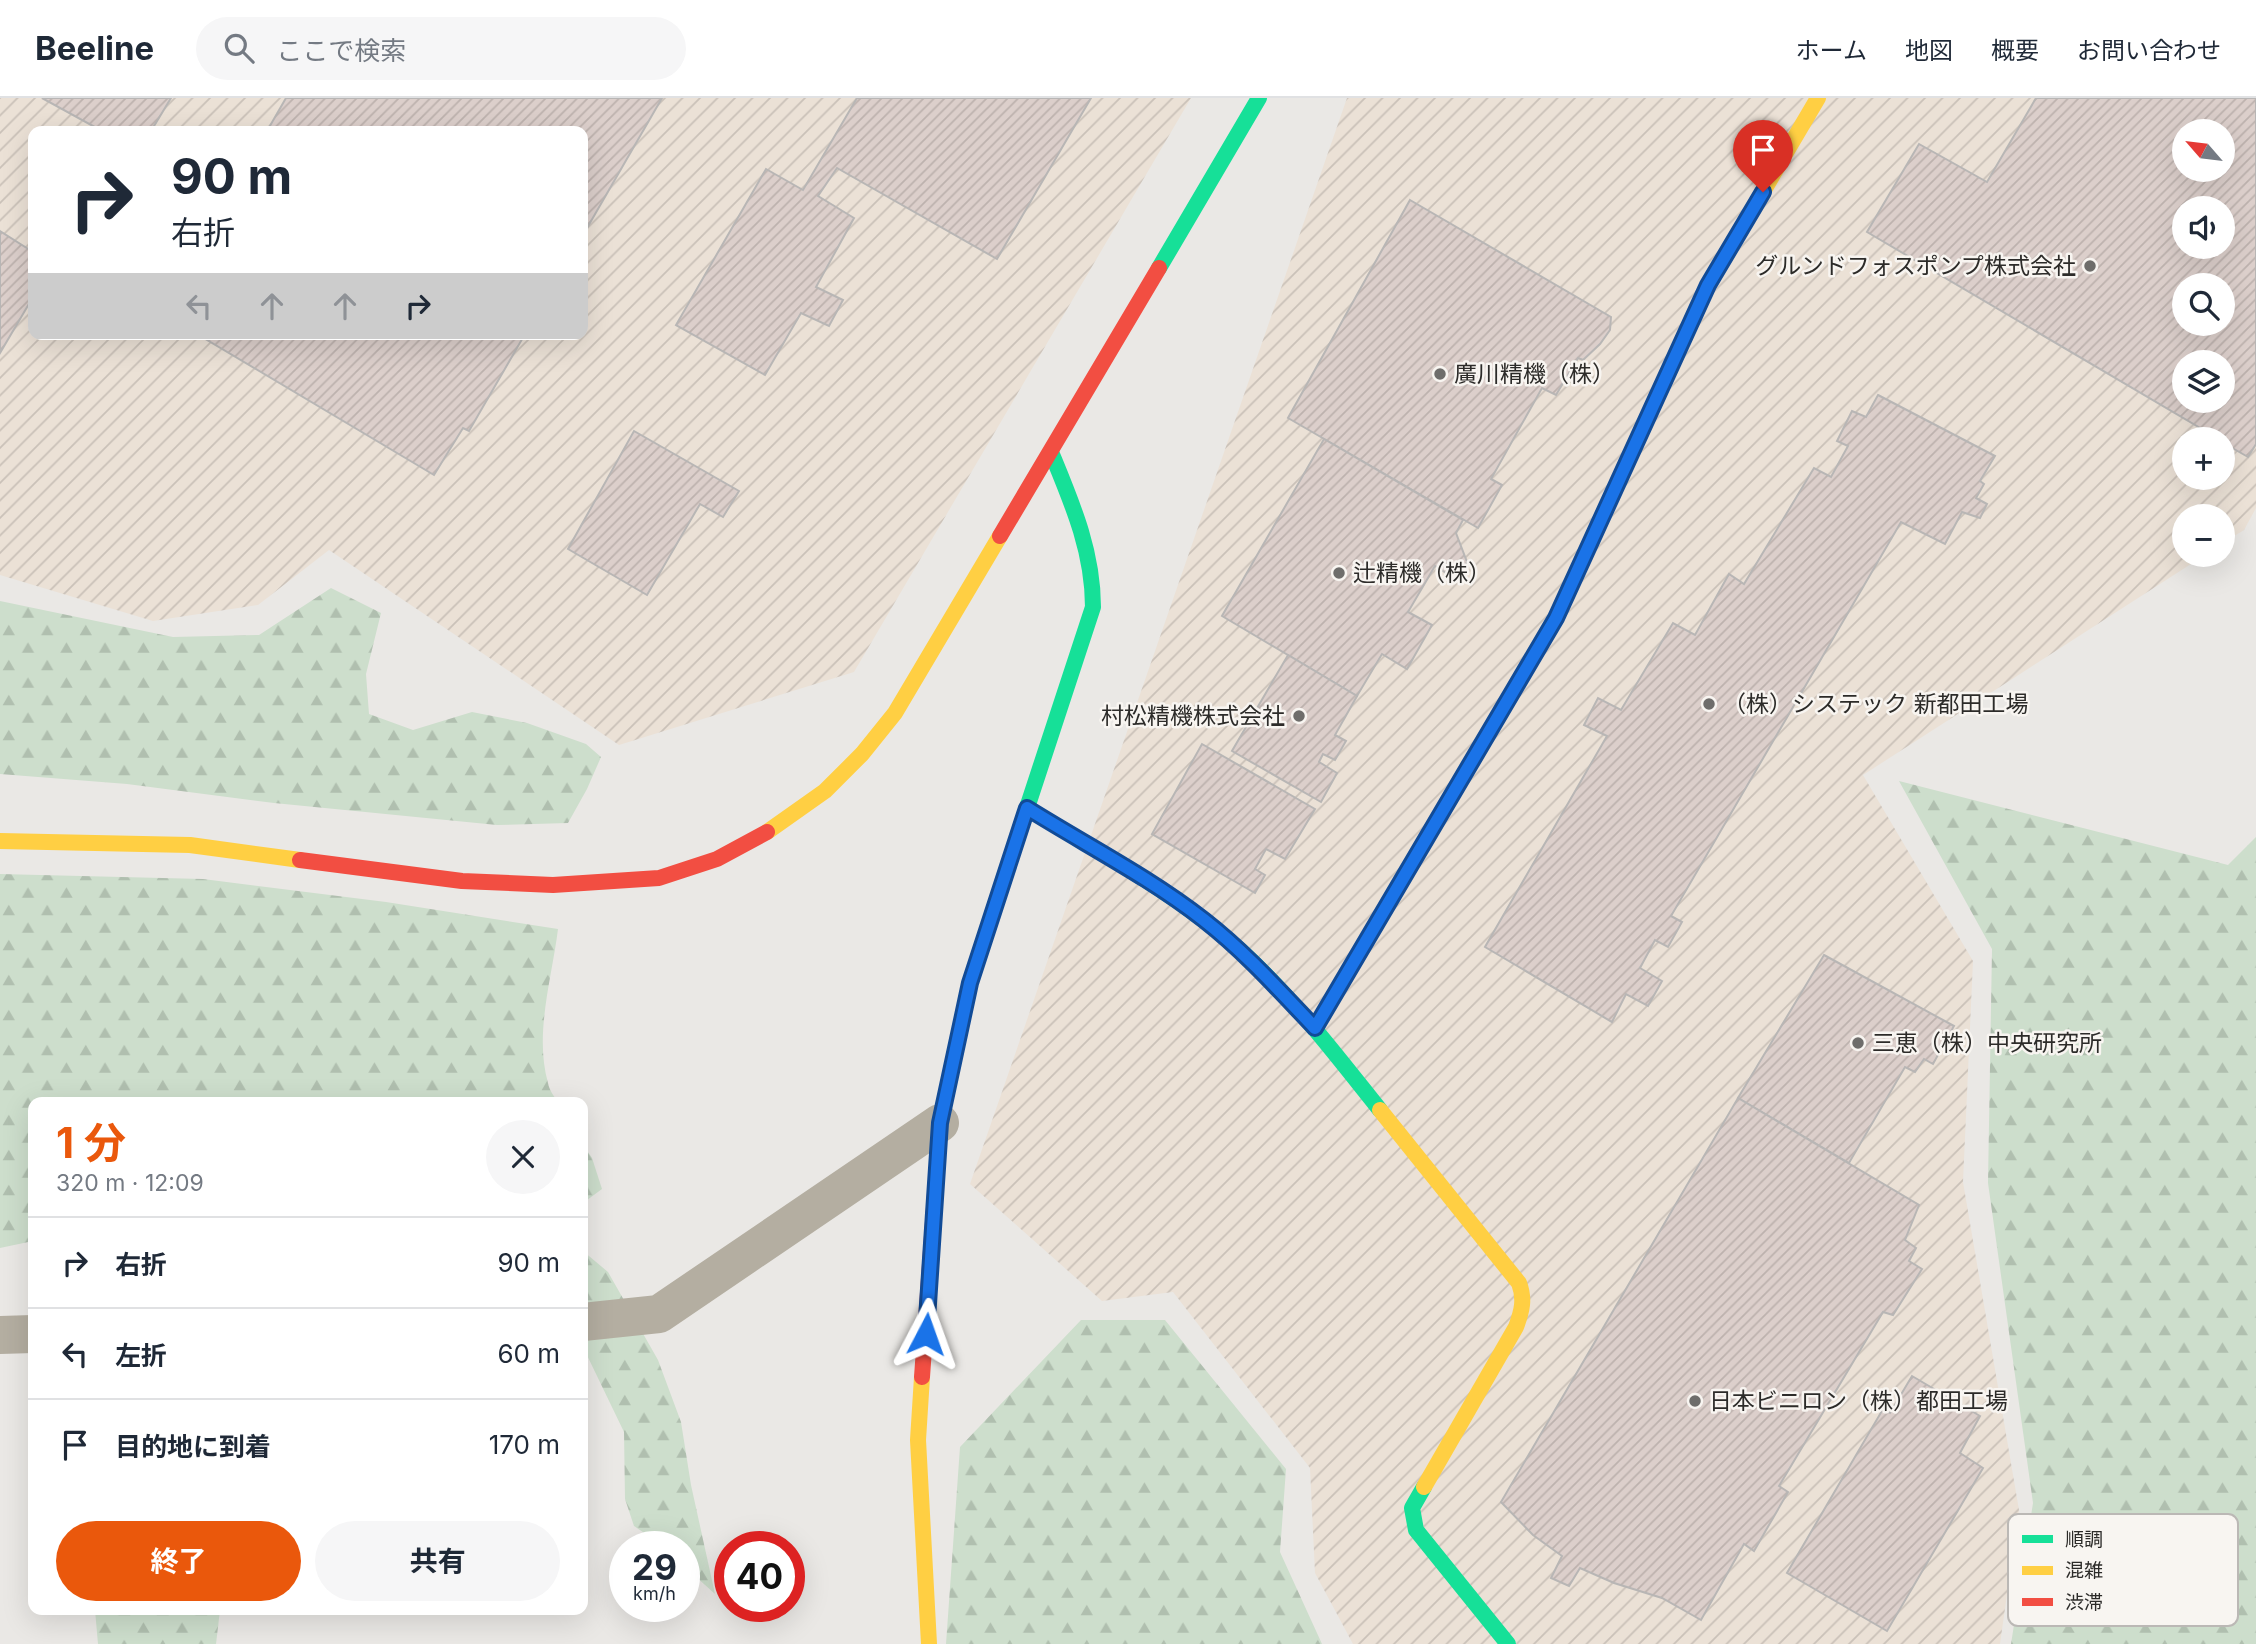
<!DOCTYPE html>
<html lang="ja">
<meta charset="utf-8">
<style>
:root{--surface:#fff;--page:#f6f6f7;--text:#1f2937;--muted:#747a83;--line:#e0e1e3;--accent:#ea580c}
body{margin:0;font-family:Inter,"Noto Sans JP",sans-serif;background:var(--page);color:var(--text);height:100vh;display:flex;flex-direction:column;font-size:26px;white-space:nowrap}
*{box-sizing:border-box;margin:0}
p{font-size:23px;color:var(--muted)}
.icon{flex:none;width:38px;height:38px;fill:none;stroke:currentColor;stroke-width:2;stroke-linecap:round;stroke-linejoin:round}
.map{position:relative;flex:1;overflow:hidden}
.drawer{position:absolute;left:28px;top:999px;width:560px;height:518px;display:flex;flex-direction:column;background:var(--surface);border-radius:14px;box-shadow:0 7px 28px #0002}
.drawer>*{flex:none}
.hud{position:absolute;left:28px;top:28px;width:560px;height:214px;border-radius:14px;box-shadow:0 7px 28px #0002;background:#fff;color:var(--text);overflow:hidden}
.needle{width:46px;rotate:298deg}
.tools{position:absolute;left:2172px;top:21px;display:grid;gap:14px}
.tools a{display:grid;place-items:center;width:63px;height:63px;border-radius:50%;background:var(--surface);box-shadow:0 7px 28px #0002;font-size:35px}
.speed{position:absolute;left:609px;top:1433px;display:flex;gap:14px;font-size:35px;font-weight:700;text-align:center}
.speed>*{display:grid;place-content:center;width:91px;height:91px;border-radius:50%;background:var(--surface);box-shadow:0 7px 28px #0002;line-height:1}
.speed small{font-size:18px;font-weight:400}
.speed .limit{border:10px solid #d22;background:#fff;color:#111}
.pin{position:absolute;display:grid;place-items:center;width:60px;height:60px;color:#fff;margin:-72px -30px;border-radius:50% 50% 50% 0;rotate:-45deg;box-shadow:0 0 7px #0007}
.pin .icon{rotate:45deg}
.me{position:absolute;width:77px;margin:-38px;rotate:4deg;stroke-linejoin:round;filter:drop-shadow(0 0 5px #0008)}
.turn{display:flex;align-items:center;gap:24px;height:147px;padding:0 28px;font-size:32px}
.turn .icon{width:91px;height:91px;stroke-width:2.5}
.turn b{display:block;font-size:49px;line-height:60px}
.lanes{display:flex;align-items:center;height:66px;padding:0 28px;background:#0003;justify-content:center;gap:35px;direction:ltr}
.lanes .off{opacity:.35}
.round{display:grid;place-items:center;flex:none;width:74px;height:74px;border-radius:37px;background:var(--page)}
.head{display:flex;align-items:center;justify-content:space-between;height:119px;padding:0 28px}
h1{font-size:42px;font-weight:700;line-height:52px;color:var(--accent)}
.action{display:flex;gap:14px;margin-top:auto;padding:14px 28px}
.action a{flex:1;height:80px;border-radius:42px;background:var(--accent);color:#fff;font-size:28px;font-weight:700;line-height:80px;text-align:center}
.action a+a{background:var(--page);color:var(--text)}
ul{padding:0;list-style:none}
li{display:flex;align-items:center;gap:21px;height:91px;padding:0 28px;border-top:2px solid var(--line)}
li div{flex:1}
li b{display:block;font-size:26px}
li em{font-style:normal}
header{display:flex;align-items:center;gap:42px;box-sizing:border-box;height:98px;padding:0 35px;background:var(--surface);border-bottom:2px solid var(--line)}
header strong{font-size:33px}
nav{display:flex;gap:38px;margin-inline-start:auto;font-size:24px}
.search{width:490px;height:63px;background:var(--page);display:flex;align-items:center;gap:18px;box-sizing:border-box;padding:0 24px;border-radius:38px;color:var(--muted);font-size:26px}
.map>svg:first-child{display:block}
.industrial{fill:url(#industrial-furrows);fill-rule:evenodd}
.forest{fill:url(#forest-firs)}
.building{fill:url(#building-hatch);stroke:#b8b6b5;stroke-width:2;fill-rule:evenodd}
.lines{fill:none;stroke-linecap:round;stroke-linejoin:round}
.street{stroke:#b4aea1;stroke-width:38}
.fast{stroke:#16e098;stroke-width:16}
.slow{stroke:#ffcf43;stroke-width:16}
.jam{stroke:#f24e42;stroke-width:16}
.route-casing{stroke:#114b97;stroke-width:18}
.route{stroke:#1a73e8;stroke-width:12}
.poi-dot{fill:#6e6d6b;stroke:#f8f5f1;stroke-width:2.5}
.labels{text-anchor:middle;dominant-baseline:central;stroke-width:5;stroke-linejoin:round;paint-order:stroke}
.poi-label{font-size:23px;fill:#2c2b29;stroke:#f8f5f1;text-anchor:start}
.key{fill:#f8f5f1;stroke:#bbb8b5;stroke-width:2}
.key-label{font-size:19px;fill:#2c2b29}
</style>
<header>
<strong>Beeline</strong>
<div class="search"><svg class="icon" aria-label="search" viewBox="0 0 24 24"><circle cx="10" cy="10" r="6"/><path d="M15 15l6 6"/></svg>ここで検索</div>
<nav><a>ホーム</a><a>地図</a><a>概要</a><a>お問い合わせ</a></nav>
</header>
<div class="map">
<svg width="2256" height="1546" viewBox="0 0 2256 1546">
<defs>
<pattern id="industrial-furrows" width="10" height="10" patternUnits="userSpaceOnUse" patternTransform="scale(1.75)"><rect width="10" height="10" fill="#ebe1d6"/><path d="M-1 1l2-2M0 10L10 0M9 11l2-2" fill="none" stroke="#cac1b8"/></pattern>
<pattern id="forest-firs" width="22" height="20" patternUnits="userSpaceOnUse" patternTransform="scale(1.75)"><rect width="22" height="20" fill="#cddecc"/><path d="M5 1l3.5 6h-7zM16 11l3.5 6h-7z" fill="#b0bfaf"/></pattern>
<pattern id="building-hatch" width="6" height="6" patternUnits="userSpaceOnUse" patternTransform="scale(1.75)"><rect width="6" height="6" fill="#dccfcb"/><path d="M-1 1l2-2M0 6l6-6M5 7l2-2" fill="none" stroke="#bdb2ae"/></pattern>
</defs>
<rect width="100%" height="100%" fill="#eae8e5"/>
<g class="industrial">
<path d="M0,0H1191L854,574L619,647L329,452L258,507L153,523L0,477ZM33,33H583V236H33Z"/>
<path d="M1347,0H2256V410L2244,432L2223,445L2222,418H2184V457H2205L1863,677L1973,863L1963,1084L2019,1412L2000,1546H1353L1315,1475L1310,1370L1173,1194L1102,1203L970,1086ZM2184,33H2222V72H2184ZM2184,110H2222V149H2184ZM2184,187H2222V226H2184ZM2184,264H2222V303H2184ZM2184,341H2222V380H2184Z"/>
</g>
<g class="forest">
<path d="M331,490L381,515L366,576L369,616L413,632L472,614L527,625L586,646L601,659L587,691L568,725L497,727L274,705L127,686L0,676V503L173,539L259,537Z"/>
<path d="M1899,683L2228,767L2256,739V1546H2011L2033,1405L1988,1085L1992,851Z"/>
<path d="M0,776L203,781L386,804L558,831C552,880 534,936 548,985C549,992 554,998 558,1004H33V1143L0,1150Z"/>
<path d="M583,1047L592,1060L602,1091L583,1105Z"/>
<path d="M583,1153L608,1174L658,1262L681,1324L691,1387L715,1496L684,1468V1449H665L634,1428L625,1401L624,1334L583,1249Z"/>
<path d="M1081,1222H1165L1286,1371L1280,1454L1322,1546H946L960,1349Z"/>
<path d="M95,1512H220L216,1546H98Z"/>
</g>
<g class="building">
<path d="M42,0H171L151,33H102Z"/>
<path d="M286,0H662L583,137V33H267Z"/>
<path d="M857,0H1091L997,161L837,70L818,98L854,120L816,189L843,202L829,228L801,215L765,277L676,227L766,71L803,92Z"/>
<path d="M2036,0H2256V346L2248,359L2222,344V341H2219L1867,134L1919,46L1987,84ZM2184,33H2222V72H2184ZM2184,110H2222V149H2184ZM2184,187H2222V226H2184ZM2184,264H2222V303H2184Z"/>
<path d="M1410,102L1611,219L1610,232L1600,246L1583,262L1578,260L1556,297L1542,290L1491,381L1502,387L1478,430L1288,320Z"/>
<path d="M0,133L33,154V199L0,255Z"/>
<path d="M197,236H525L469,333L463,330L434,377Z"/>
<path d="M1878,297L1995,358L1980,383L1984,386L1976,400L1987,406L1980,420L1962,414L1945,446L1901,424L1671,818L1682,824L1668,849L1655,842L1640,870L1662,883L1648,908L1626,896L1612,924L1485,849L1607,638L1584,627L1598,600L1621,612L1673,525L1695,537L1729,476L1744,486L1814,370L1831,379L1848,348L1837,343L1852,313L1866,319Z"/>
<path d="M634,333L739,393L723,419L700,406L647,497L568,451Z"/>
<path d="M1324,341L1463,422L1456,435L1467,464L1457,482L1435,468L1408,514L1432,527L1407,571L1382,556L1357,598L1222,518Z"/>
<path d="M1288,557L1357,598L1335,637L1346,643L1335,662L1323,656L1319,664L1337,675L1321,704L1232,653Z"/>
<path d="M1202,646L1315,711L1285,761L1266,751L1255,771L1265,777L1255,795L1152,736Z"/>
<path d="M1824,857L1954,928L1933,966L1924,961L1915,974L1905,969L1849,1065L1738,1000Z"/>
<path d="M1738,1000L1919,1107L1905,1142L1916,1150L1909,1163L1922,1171L1893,1217L1883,1214L1779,1388L1788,1394L1754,1453L1744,1446L1701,1522L1662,1500L1614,1485L1580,1470L1569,1488L1551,1480L1562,1458L1533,1437L1501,1404Z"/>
<path d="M1912,1278L1980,1318L1960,1355L1983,1370L1887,1533L1787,1475L1883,1311L1890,1315Z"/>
</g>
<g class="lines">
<g class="street">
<path d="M583,1224L659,1216L940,1025"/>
<path d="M0,1237L33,1236"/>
</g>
<g class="fast">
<path d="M1159,170L1259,0"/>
<path d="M1027,710C1099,754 1176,795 1240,852C1292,899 1336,957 1380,1012"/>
<path d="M999,795L1093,509C1093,453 1072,405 1051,354"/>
<path d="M1424,1389L1412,1410L1416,1432L1508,1546"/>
</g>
<g class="slow">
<path d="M1601,421L1708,187L1818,0"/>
<path d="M767,734L825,693L862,656L895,615L1000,438"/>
<path d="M0,743L190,747L300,762"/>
<path d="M1380,1012L1519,1185C1525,1201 1522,1213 1516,1229L1424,1389"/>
<path d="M922,1279L918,1342L929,1546"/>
</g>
<g class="jam">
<path d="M1000,438L1159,170"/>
<path d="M300,762L462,783L553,787L659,780L717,761L767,734"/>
<path d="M1315,930L1556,520L1601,421"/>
<path d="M922,1279L940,1025L970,885L999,795"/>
</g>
</g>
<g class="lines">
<defs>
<path id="route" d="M926,1236L940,1025L970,885L1027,710C1086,747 1149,779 1204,822C1245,854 1279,892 1315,930L1556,520L1708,187L1763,94"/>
</defs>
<use href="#route" class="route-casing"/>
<use href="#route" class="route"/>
</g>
<g class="poi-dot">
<circle cx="2090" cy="168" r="7"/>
<circle cx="1440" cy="276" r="7"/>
<circle cx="1339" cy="475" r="7"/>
<circle cx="1709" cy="606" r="7"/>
<circle cx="1299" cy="618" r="7"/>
<circle cx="1858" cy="945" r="7"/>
<circle cx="1695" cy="1303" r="7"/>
</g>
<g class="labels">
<g class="poi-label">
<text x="2076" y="168" text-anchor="end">グルンドフォスポンプ株式会社</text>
<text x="1454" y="276">廣川精機（株）</text>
<text x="1353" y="475">辻精機（株）</text>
<text x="1723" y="606">（株）システック 新都田工場</text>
<text x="1285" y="618" text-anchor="end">村松精機株式会社</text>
<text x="1872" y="945">三恵（株）中央研究所</text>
<text x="1709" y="1303">日本ビニロン（株）都田工場</text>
</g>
</g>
<rect x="2008" y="1416" width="230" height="112" rx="10" class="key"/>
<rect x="2022" y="1437" width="31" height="8" fill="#16e098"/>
<rect x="2022" y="1468" width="31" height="9" fill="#ffcf43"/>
<rect x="2022" y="1500" width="31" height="8" fill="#f24e42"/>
<g class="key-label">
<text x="2065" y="1448">順調</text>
<text x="2065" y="1479">混雑</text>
<text x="2065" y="1511">渋滞</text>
</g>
</svg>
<div class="tools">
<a><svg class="needle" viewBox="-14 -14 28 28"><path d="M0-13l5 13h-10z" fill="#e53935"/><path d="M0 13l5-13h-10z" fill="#747a83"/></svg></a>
<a><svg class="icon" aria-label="sound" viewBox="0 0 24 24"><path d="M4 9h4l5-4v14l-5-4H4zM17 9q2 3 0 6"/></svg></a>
<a><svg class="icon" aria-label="search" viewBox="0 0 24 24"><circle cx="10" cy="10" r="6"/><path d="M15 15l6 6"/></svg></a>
<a><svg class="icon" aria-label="layers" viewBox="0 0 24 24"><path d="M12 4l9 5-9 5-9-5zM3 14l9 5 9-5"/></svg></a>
<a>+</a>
<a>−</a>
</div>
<div class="speed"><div>29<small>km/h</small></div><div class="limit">40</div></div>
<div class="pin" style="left:1763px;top:94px;background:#d93025"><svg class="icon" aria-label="arrive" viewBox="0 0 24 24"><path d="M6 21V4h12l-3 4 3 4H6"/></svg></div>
<svg class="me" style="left:926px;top:1236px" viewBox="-20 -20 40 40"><path d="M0-17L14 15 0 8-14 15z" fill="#1a73e8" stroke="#fff" stroke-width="4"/></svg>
<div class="hud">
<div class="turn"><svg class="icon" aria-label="right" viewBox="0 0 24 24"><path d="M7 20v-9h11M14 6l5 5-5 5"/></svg><div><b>90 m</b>右折</div></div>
<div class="lanes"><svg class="icon off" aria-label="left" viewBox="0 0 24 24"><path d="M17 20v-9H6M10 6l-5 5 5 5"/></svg><svg class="icon off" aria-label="ahead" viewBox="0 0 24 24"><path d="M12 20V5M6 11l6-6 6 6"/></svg><svg class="icon off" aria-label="ahead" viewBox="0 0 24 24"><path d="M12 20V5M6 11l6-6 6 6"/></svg><svg class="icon" aria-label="right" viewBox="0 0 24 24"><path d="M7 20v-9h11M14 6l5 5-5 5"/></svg></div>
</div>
<section class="drawer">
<div class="head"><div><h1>1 分</h1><p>320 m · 12:09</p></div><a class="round"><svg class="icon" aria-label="close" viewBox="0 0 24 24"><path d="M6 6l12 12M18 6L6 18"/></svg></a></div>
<ul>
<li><svg class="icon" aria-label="right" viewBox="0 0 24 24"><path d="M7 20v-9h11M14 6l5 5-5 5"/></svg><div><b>右折</b></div><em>90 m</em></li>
<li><svg class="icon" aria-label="left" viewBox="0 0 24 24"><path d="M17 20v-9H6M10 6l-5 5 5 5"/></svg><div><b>左折</b></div><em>60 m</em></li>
<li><svg class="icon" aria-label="arrive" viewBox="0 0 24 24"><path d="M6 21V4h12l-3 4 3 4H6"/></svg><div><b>目的地に到着</b></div><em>170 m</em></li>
</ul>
<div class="action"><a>終了</a><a>共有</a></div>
</section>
</div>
